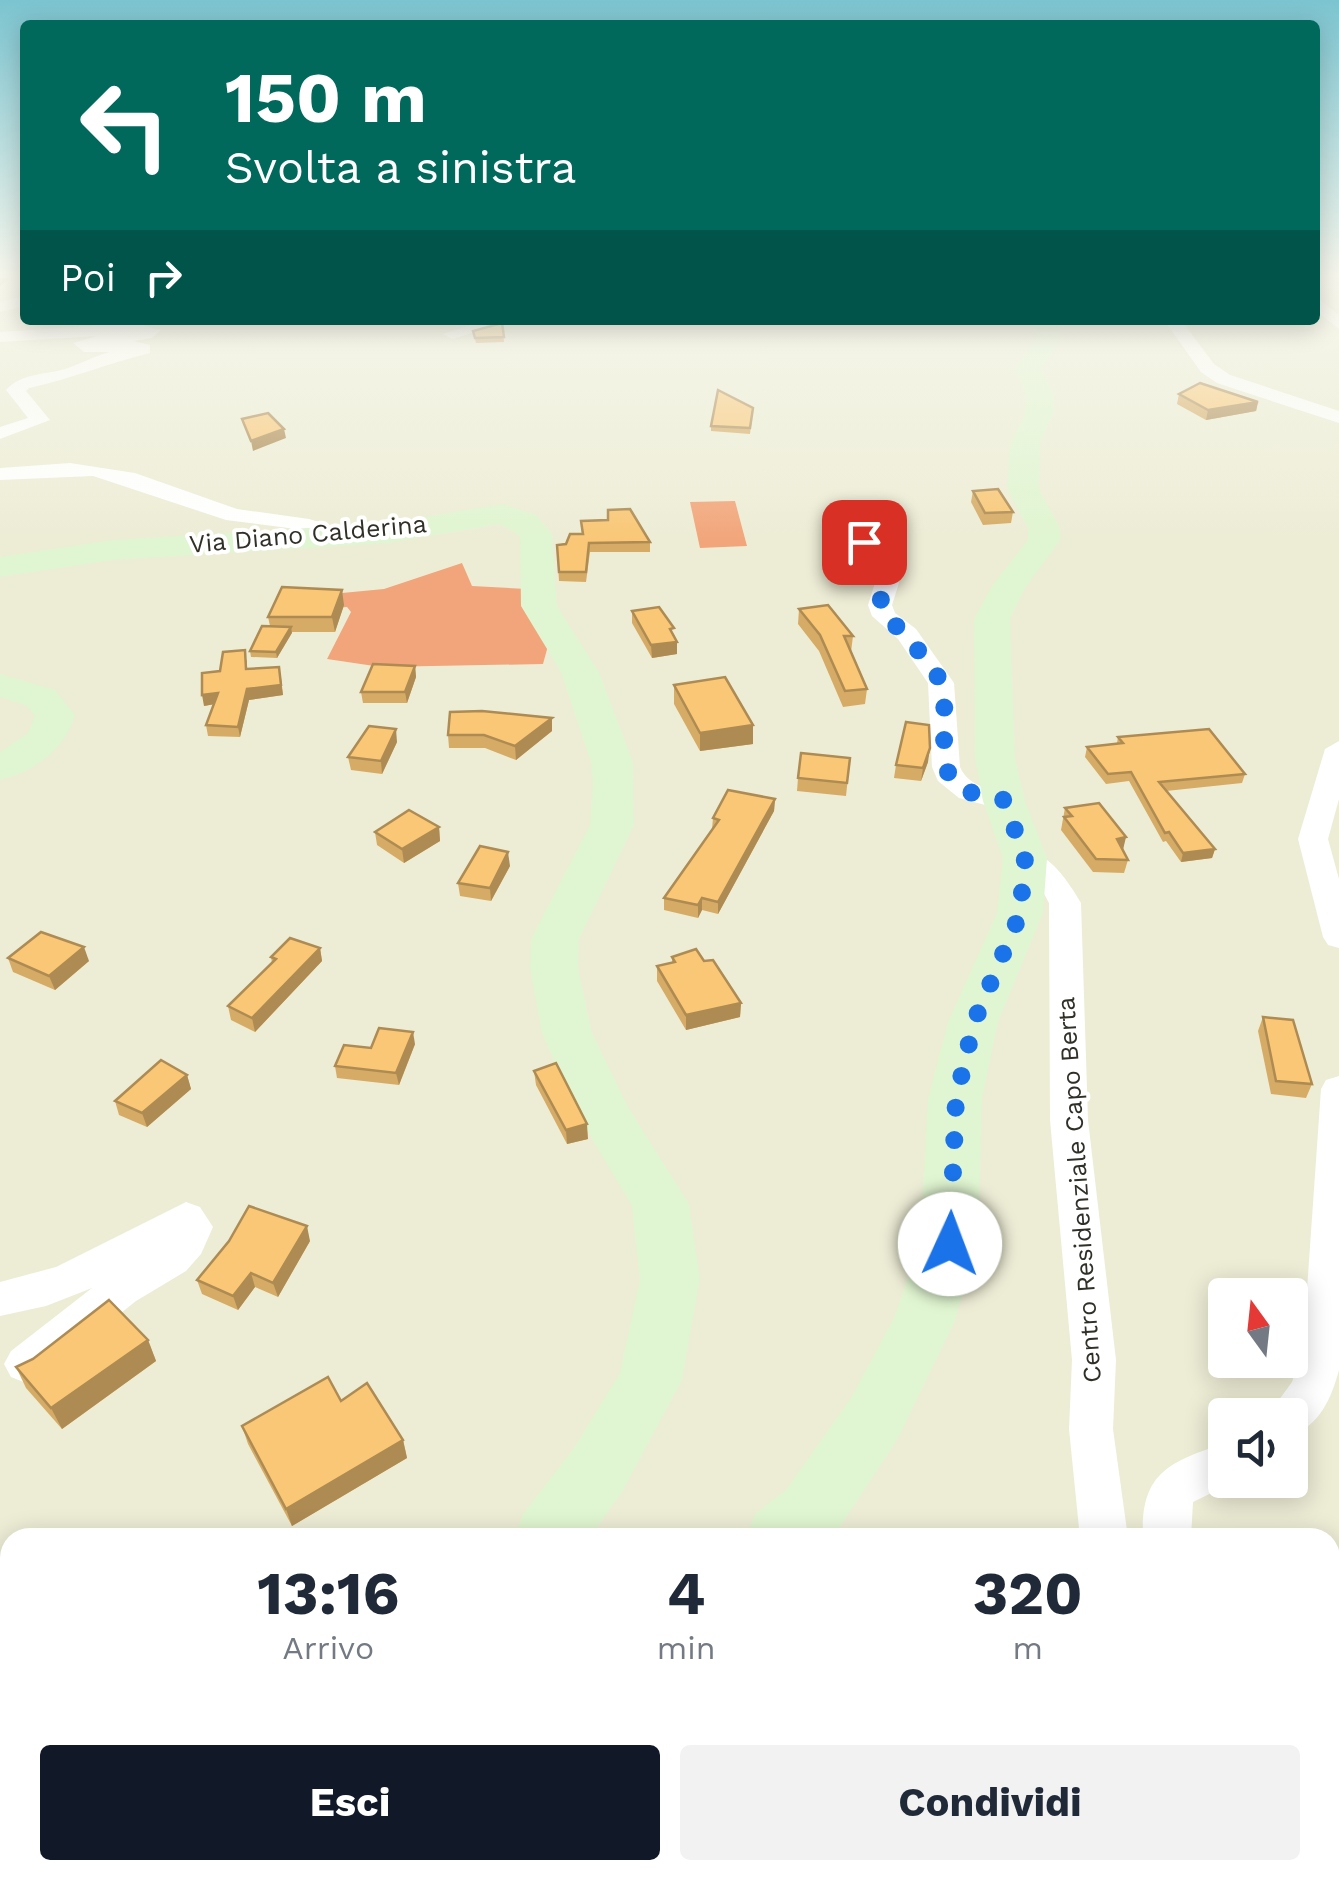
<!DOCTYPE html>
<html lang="it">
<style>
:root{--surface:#fff;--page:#f2f2f3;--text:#1f2937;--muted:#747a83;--accent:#111827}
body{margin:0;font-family:"Work Sans",sans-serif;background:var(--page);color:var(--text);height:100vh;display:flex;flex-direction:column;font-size:38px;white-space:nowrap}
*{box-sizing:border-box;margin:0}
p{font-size:32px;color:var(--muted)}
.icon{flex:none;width:55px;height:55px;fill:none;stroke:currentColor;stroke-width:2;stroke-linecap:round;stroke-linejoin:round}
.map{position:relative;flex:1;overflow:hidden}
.side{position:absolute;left:0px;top:1528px;width:1340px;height:352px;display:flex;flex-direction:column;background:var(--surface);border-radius:30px 30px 0 0;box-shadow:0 5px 25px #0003}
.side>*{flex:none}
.banner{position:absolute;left:20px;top:20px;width:1300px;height:305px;border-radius:10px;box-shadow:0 5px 25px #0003;background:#00695c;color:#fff;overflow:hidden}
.needle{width:65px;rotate:345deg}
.fabs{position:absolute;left:1208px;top:1278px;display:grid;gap:20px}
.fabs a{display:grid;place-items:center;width:100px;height:100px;border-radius:10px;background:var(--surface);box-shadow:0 5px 25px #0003;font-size:50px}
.pin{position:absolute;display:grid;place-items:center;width:85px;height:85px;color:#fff;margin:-42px;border-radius:20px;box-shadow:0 5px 15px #0006}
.me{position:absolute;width:110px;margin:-55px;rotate:2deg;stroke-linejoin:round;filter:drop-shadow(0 0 8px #0008)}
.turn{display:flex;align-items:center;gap:35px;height:210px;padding:0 40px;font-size:45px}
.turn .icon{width:130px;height:130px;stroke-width:2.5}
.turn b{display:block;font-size:70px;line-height:85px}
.then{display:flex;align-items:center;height:95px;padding:0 40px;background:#0003;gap:20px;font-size:38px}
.eta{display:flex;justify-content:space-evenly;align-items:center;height:170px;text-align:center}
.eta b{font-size:60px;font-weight:700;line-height:70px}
.cta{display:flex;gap:20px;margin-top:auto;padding:20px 40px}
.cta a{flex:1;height:115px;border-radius:10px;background:var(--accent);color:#fff;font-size:40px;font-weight:700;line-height:115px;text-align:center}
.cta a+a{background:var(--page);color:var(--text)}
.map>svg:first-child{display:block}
.green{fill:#f2a57a}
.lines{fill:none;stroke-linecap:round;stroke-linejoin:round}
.pedestrian{fill:#fff;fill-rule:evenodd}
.minor{fill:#fff;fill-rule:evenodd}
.secondary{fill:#e0f5d1;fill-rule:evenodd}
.wall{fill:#d6ab65}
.shaded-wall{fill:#ae8b53}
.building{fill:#f9c776;stroke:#ae8b53;stroke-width:2.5}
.route{stroke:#1a73e8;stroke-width:18;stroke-dasharray:0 32.4}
.labels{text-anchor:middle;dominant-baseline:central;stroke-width:8;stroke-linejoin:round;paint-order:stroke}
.street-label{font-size:25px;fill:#313028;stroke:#fff}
</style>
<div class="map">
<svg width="1339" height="1879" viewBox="0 0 1339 1879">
<rect width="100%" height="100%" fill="#ededd6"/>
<g class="green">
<path d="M735,501L747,546L700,548L690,502Z"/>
<path d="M462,563L472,586L526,589L549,642L543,664L381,667L327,659L351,612L347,607L322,609L321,595L384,589Z"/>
</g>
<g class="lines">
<path class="pedestrian" d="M22,1870H84L81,1879H18Z"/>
<g class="minor">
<path d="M25,296V306L0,312V302Z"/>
<path d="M1315,296L1339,315V329L1315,310Z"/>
<path d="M486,320H514L452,339L443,334Z"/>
<path d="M1164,320H1181L1214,364L1230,375L1339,411V423L1217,383L1201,372Z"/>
<path d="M134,323L161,330L152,338L133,341L150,345V353C108,363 71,379 29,388L26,391L50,420L0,439V427L28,418L6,390C21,373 45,375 65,369C81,364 94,356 110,352H84L73,343L97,336L0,342V332Z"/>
<path d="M70,463L135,473L237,509L309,519L319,522L326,538L315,545L307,543L301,531L296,529L226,520L93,476L0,480V468Z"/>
<path d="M854,505L865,512L880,552L895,571L899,583L892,605L895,613L916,629L954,683L960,767C969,788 994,790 1014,795L1019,801L1014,807L1004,810L959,798L938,781L932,767L928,683L898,639L872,616L868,605L875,583L858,554L843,512Z"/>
<path d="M1339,741V799L1328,839L1339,879V948L1328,945L1323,937L1298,839L1325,749Z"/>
<path d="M1025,849C1051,855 1068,881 1081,903L1088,1120L1116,1360L1113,1429L1128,1538H1080L1069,1429L1072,1360L1050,1120L1049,903L1041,888L1010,858L1014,851Z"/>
<path d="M1339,1076V1370C1331,1399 1320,1425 1290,1436V1415H1268L1292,1382L1303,1347L1321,1089L1326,1080Z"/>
<path d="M186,1202L200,1207L213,1227L201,1254L186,1271L136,1301L41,1377L26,1383L11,1377L4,1364L11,1351L92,1288L46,1306L0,1316V1282L56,1267Z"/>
<path d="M1225,1443V1480H1238L1193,1502L1191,1538H1143C1140,1472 1170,1462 1225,1443Z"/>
<rect x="1183" y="1870" width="56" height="9"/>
</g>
<g class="secondary">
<path d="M1036,320H1060V342L1041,369L1054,394L1053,414L1040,443L1039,489L1060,528V541L1025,588L1010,619L1015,758L1025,801L1047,858L1043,913L998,1022L982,1099L978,1244L954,1323L897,1440L834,1536L746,1538L755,1514L786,1490L851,1398L894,1318L920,1244L928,1099L948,1022L997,913L1003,858L983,801L975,758L974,619L992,586L1028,540V528L1007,489L1010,443L1025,414L1026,394L1015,369L1034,342Z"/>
<path d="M503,504L536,515L552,534L557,606L599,672L633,762L634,825L579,939L578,968L592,1033L628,1107L689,1204L700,1279L682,1380L622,1492L589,1538H514L523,1514L574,1448L620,1373L640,1279L632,1206L578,1115L542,1033L530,968L531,939L590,825L593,784L591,762L561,672L521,606L520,536L500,524L388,543L113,560L0,577V557L113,540L388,523Z"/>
<path d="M0,674L55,690L75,715C65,750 34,772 0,780V752L28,733L35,716L27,706L0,697Z"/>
</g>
</g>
<g class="wall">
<path d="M502,323L504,342L476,343L473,331Z"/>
<path d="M1179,394L1258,402L1256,411L1206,420L1177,404Z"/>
<path d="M753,408L750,434L711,431V426Z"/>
<path d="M973,491L1013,512L1011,523L983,525L971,502Z"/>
<path d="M581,521L650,542V552H590L586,582L559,581L557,545L566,544L582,534Z"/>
<path d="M344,605L335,632H292L277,658L251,657L250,651L270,626L268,617Z"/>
<path d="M799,609L853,636L851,652L867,689L865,704L843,707L819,651L798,624Z"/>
<path d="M632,611L674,635L677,642V654L652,658L632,623Z"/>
<path d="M247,660V669L281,677L283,695L249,700L240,737L208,736L206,725L214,704L204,706L220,671Z"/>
<path d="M415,666L416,677L407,703H363L361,692Z"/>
<path d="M674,685L753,744L700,751L674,704Z"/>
<path d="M552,731L516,760L485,748H449L448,735Z"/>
<path d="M1118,737L1245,774L1242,783L1166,791L1215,849L1212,858L1181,862L1166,841L1163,842L1129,781L1106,784L1085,757L1087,747L1117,743Z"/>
<path d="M397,742L382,774L351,770L348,757Z"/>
<path d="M850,758L846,796L797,791L798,778Z"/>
<path d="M928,762L921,781L894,778L896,765Z"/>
<path d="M775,799L774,811L718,914L702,910L698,918L664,910V898L712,829L713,818Z"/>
<path d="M1065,808L1123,850L1128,860L1124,873L1093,872L1061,830Z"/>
<path d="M439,827L440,841L404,863L377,845L375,832Z"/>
<path d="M510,866L491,901L460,896L458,883Z"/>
<path d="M320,948L322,961L255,1032L231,1020L228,1006L272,963L271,957Z"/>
<path d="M672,957L741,1003L740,1017L686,1030L657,981V966L672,963Z"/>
<path d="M8,958L89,961L55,990L13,972Z"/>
<path d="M1263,1017L1312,1084L1306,1098L1271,1094L1258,1031Z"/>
<path d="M415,1044L399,1085L337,1078L335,1066L371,1048Z"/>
<path d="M534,1071L588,1139L567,1144L536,1085Z"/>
<path d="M187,1075L191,1089L147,1127L119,1115L115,1101Z"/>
<path d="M310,1241L278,1297L255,1287L238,1310L202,1294L197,1280Z"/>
<path d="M148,1340L156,1361L62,1429L26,1388L16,1367Z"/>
<path d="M341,1401L403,1440L407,1458L292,1526L248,1444L242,1426Z"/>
</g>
<g class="shaded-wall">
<path d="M0,278H10L0,286Z"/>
<path d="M1258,402L1256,411L1206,420L1208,410Z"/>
<path d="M284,429L286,438L253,451L251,441Z"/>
<path d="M342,590L344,605L335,632L332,617Z"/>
<path d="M291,627L292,633L277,658L276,652Z"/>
<path d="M677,642V654L652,658L651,645Z"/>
<path d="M415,666L416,677L407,703L405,692Z"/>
<path d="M279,667L283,695L249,700L240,737L238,727L247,689Z"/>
<path d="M218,693L221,703L204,706L202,695Z"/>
<path d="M552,718V731L516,760L515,746Z"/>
<path d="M753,725V744L700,751V733Z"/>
<path d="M396,729L397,742L382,774L381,761Z"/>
<path d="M930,748L928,762L921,781L923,768Z"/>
<path d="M775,799L774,811L718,914V902Z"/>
<path d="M439,827L440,841L404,863L402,849Z"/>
<path d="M1126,837L1123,850L1117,839Z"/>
<path d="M1215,849L1212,858L1181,862L1183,853Z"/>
<path d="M508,852L510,866L491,901L490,888Z"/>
<path d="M702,898V910L698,918V905Z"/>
<path d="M84,947L89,961L55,990L49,976Z"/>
<path d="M320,948L322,961L255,1032L252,1018Z"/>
<path d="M741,1003L740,1017L686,1030V1015Z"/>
<path d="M413,1032L415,1044L399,1085L396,1073Z"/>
<path d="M187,1075L191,1089L147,1127L142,1113Z"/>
<path d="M587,1124L588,1139L567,1144L566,1130Z"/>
<path d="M307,1226L310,1241L278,1297L273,1283Z"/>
<path d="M251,1273L255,1287L238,1310L233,1296Z"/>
<path d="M148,1340L156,1361L62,1429L51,1408Z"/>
<path d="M403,1440L407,1458L292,1526L286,1509Z"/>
</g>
<g class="building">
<path d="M502,323L504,337L475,338L473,331Z"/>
<path d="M1200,383L1258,402L1208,410L1179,394Z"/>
<path d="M718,390L753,408L750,428L711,426Z"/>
<path d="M268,413L284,429L251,441L242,419Z"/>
<path d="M998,489L1013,512L985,513L973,491Z"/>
<path d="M630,509L650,542L589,543L586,572H559L557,545L566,544L570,534H583L581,521L608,520V510Z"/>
<path d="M282,587L342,590L332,617H268Z"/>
<path d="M828,605L853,636H844L867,689L845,691L820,635L799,609Z"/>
<path d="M659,607L674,628L670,629L677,642L651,645L632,611Z"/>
<path d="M262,626L291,627L276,652L250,651Z"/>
<path d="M245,650L246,669L279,667L281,685L247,689L238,727L206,725L218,693L202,695V673L220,671L223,652Z"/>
<path d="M373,664L415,666L405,692H361Z"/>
<path d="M725,677L753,725L700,733L674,685Z"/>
<path d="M482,711L552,718L515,746L484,735H448L450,712Z"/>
<path d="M906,722L929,725L930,748L923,768L896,765Z"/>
<path d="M369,726L396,729L381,761L348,757Z"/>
<path d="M1209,729L1245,774L1159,782L1215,849L1183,853L1169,832L1165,833L1131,772L1108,774L1087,747L1123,743L1118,737Z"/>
<path d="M801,753L850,758L847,783L798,778Z"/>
<path d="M728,790L775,799L718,902L702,898L698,905L664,898L719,820L713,818Z"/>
<path d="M1099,803L1126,837L1117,839L1128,860L1096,859L1064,817L1072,816L1065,808Z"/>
<path d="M409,810L439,827L402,849L375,832Z"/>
<path d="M480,846L508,852L490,888L458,883Z"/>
<path d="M41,932L84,947L49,976L8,958Z"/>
<path d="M290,938L320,948L252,1018L228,1006L276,959L271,957Z"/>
<path d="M696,949L704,961L713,960L741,1003L686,1015L657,966L675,962L672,957Z"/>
<path d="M1263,1017L1293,1020L1312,1084L1276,1081Z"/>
<path d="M379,1028L413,1032L396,1073L335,1066L344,1045L371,1048Z"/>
<path d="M161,1060L187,1075L142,1113L115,1101Z"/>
<path d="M556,1063L587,1124L566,1130L534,1071Z"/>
<path d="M249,1206L307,1226L273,1283L251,1273L233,1296L197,1280L229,1241Z"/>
<path d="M109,1300L148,1340L51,1408L16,1367L33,1359Z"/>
<path d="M328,1377L341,1401L367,1383L403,1440L286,1509L242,1426Z"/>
</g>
<linearGradient id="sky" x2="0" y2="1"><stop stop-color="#7bc4d0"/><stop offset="0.51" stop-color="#f7f7ed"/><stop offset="1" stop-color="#f7f7ed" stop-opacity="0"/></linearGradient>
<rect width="1339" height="541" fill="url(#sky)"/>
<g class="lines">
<path class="route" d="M864,542L887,583C885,589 880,599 880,605C881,614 934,661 941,684C950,709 936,764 954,782C965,794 988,797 1004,800L1025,858L1020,914L974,1022L956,1099L950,1244"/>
</g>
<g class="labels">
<g class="street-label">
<text transform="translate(308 534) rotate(-5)">Via Diano Calderina</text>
<text transform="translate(1079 1190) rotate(-94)">Centro Residenziale Capo Berta</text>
</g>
</g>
</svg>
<div class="fabs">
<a><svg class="needle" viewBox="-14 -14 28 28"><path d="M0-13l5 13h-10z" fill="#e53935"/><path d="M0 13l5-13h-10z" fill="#747a83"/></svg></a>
<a><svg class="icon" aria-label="sound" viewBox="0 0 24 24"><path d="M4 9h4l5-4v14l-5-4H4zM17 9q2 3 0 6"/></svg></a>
</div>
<div class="pin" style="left:864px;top:542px;background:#d93025"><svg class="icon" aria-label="arrive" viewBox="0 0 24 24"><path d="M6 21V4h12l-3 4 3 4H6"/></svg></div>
<svg class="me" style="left:950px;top:1244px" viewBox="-20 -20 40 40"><circle r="19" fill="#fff"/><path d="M0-13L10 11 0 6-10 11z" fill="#1a73e8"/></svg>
<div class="banner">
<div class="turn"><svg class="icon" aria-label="left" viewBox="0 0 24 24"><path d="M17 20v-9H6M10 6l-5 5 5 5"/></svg><div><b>150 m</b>Svolta a sinistra</div></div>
<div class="then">Poi<svg class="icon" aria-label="right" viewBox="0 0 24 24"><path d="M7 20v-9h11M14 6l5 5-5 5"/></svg></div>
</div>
<section class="side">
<div class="eta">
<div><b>13:16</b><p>Arrivo</p></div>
<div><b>4</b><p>min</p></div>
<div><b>320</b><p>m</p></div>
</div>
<div class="cta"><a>Esci</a><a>Condividi</a></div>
</section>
</div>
